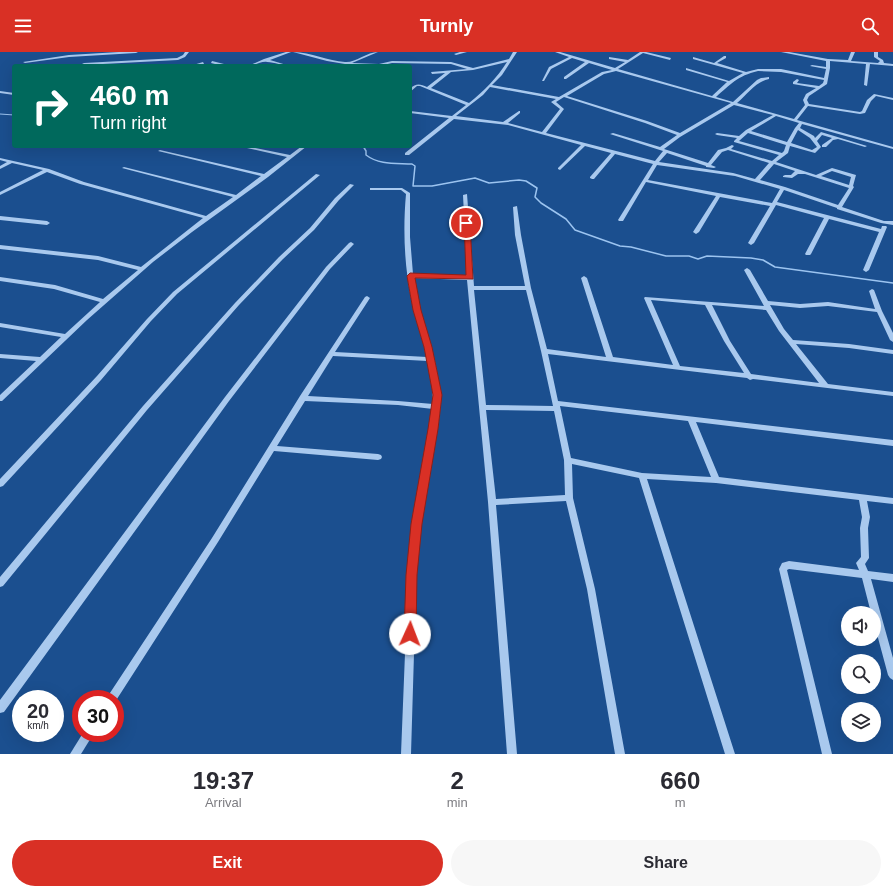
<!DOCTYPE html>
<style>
:root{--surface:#fff;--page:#f7f7f7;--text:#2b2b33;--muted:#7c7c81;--accent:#d93025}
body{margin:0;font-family:Helvetica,sans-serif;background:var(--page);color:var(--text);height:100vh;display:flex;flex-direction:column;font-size:15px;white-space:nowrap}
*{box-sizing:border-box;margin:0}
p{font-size:13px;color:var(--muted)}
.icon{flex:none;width:22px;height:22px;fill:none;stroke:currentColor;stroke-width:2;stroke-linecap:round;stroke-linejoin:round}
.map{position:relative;height:702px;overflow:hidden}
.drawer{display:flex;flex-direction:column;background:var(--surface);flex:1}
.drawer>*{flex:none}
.hud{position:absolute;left:12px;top:12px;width:400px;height:84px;border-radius:4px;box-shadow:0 4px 16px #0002;background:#00695c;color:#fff;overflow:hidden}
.tools{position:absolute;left:841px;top:554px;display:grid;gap:8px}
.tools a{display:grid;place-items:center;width:40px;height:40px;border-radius:50%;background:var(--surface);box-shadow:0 4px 16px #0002;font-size:20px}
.speed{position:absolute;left:12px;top:638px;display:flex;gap:8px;font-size:20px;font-weight:700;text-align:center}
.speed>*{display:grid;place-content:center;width:52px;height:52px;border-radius:50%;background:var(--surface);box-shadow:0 4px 16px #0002;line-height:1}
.speed small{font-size:10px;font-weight:400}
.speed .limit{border:6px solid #d22;background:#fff;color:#111}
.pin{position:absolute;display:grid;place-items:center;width:34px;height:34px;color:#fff;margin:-17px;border:2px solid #fff;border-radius:50%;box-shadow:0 1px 4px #0007}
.me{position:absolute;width:44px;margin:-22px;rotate:2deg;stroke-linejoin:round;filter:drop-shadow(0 0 3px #0008)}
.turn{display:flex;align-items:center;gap:14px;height:84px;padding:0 12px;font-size:18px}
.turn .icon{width:52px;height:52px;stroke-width:2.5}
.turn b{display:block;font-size:28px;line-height:34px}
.eta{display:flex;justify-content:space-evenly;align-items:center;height:68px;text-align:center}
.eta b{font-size:24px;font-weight:700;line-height:28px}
.button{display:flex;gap:8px;margin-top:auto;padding:8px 12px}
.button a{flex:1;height:46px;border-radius:24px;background:var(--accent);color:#fff;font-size:16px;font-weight:700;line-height:46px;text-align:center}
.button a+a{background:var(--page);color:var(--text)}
header{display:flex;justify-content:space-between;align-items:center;height:52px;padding:0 12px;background:var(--accent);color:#fff;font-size:18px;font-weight:700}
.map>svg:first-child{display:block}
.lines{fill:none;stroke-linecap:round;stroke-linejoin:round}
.stream-far1{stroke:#9cc4f0;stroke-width:1}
.stream{stroke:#9cc4f0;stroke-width:1.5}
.minor{fill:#a9c9ee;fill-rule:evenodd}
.route{fill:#d93025;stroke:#8d1f18}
</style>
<header><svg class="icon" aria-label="menu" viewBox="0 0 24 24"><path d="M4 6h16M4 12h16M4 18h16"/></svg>Turnly<svg class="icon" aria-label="search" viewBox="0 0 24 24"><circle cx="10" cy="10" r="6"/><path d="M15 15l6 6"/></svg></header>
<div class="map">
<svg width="893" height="702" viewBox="0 0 893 702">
<rect width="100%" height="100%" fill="#1b4f8f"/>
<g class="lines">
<path class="stream-far1" d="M0,62L14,63"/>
<path class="stream" d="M363,94L366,99V103C379,113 396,111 412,112L415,114L413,134H432L475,126L489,131L519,128L526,129L537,136L535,145L541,151L566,167L575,178L620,194L631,195L666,204H689L698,207L707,204L751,206L763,208L775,215L893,231"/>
<g class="minor">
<path d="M119,0H138L136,1L69,5L25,11L23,10L69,3Z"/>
<path d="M185,0H189L185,5L178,8L84,13L82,12L84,11L177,6L183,3Z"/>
<path d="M286,0H291L270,8L290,14C282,14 275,10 267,10C261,9 255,14 248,14L264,7Z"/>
<path d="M293,0C311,0 328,9 345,10C355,11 367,0 378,0L352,11L379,12L392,9L451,10L473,16L509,7L513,0H517L502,23L492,33L559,45L602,20L612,18L589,11L566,27H564V25L585,10L572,6L551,17L544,29H542L549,15L569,5L555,0H560L615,16L625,10L609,7V5L628,8L640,0H646L671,6L670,8L643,1L618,17L712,44L727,30L686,18V16L729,29L743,21L693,7V5L714,11L724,4H726V6L717,11L746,20L758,17H781L824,26L826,17L810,14L812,13L826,15V9L781,0H789L828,7L848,8L851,0H855L851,9L878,11L880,9L874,5V0H878V5L883,8L884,11L893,12V14L870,12L867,34L864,33L866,12L830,9V16L827,32L809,44L807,48L809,52L860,60L862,59L867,48L874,42L893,46V48L876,44L871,49L865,61L860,62L808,54L797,68L893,95V97L802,72L800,76L814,84L815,86L821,80L867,94L865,95L838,87L833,88L826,95H822V93L832,86L822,83L817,89L821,95L815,101L790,94L788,101L776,110L816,123L832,116L856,123L853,134L854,135L842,155L884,169H893V173L881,171L837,157V156L784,138L777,150L881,177L882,174H886L887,175L869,218L866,220L863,218L879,180L829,167L811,202L810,203H806L805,202L824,166L776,153L754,191L751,193L748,191L770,154L720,145L699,180L696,182L693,180L716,144L646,130L623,169H619L618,168L653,112L615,102L594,127H592L590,126V125L611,101L585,94L560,118L558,117V116L581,93L508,73L454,67L409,103H405V101L449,66L410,61V59L452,64L466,53L420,34H417L410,40V37C416,31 420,32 427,35L445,21L432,22L431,20L467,17L451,12L392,11L379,14H357L327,9ZM507,10C497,26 484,39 469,51L431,36L451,20L473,18ZM616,19L731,51L680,81L647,69L567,44L604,22ZM758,19L781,20L824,28L823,31L819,34L797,31L799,28L797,27L793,30V32L816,36L806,42L803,48L805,53L794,67L737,51C748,42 755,30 769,27V25L761,26L757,28L733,50L716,45C731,32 737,24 758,19ZM490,35L556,47L551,50L560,57L542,80L508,71L520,61V59H519L503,70L456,64L483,43ZM564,45L645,71L677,83L660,95L613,81L610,82L663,99L655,109L546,81L564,57L556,50ZM734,53L773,63L746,78L739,84L717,81L715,82L717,83L737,86L734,89V90L779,103L772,109L731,97L734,94L732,93L726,96L718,98L708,111L664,97L680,85ZM776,64L799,71L795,76L787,90L751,79ZM798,78L810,86L817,95L812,98L791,91ZM748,81L786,93L784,99L782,101L739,89ZM728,98L769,111L755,127L733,121L659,110L667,101L706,114V115L714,116L716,115L711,113L722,100ZM774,112L795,119L791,123H785L783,124V125L792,126L798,122H805L849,136L838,153L785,135L760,128ZM657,113L735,124L780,137L772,151L648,128ZM832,119L851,125L849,133L821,124Z"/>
<path d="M460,0H467L456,3L454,2Z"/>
<path d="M212,9L228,13L229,14H223L211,11Z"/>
<path d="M203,10L204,12L196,14H190Z"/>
<path d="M0,39L14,41V43L0,41Z"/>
<path d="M238,94H246L290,103L302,94H307L268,125L192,180L153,210L87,268L2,349H0V343L36,309L0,306V302L40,305L61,285L0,275V271L65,282L100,250L54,237L0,229V225L55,233L103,247L138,218L98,208L0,197V193L98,204L141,215L203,166L80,132L47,120L0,143V140L43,118L12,111L0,117V114L7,110L0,108V106L49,117L84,130L206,164L233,145L122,116L124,115L236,143L261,124L158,99L160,98L264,122L287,105Z"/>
<path d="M316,122L320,123L177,242L151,269L101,328L3,434L0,435V427L97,324L147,267L173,240Z"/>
<path d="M350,132L354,133L339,148L314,178L283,207L239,253L147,358L3,534L0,535V525L143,354L235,251L279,205L310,176L335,146Z"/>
<path d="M370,136H402L410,141V185L413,222L467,224L463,143L467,142L474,234H525L515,183L513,155L517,154L521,183L531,236L547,297L606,305L581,226L584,224L587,226L613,305L673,313L644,246L645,245L764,254L744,218L747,216L750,218L768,249L800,252L828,250L875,257L869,239L872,237L874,238L882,259L893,281V290L890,288L877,260L828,254L800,256L770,253L784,277L793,288L849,292L893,298V302L849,296L796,292L828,332L893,340V344L753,327L750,328L747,326L548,302L558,349L893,388V394L696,370L719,425L893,446V452L867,449L870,465L868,476L869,506L865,512L868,519L893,522V530L871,527L893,606V628L890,626L888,623L874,571V561H871L862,526L789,517L787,518L832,702H822L779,517L782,511L789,509L859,518L856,511L861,505L860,476L862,465L859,448L716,431L647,427L735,702H725L639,426L572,412L573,446L595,537L625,702H615L587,537L566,449L496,453L517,702H507L488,450L467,228L413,226L420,259L435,310L439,331L441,347L439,367L425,447L417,501L411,702H401L409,501L417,447L433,357L398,353L305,349L277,394L378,402L381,403L382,405L381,407L378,408L274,399L218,490L115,650V647H106L212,486L300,344L365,245L367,244L370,246L335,300L427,305C422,285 415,266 411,246C404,211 403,176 406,142L401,138H370ZM474,238H526L541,299L553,354L486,353ZM651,248L705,253L724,289L744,321L680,314ZM712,253L766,258L779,279L819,331L751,322L730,289ZM333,304L428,309L432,331L433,352L398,349L308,344ZM560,354L688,369L711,425L642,421L571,406ZM486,358L554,359L564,408L565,443L496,447Z"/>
<path d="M0,164L47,169L50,171L47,173L0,168Z"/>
<path d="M351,190L354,192L353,193L330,217L229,349L4,660L0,661V648L225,345L326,215L349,191Z"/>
<path d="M83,681H94L81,702H70Z"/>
</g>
</g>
<path class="route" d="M464,169L470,171L473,227L415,226L421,258L432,295L442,343L438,377L422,472L417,523L416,582L414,586L410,588L405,586L404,582L406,523L411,472L428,377L433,343L424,295L413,258L407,224L410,221L466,223Z"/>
</svg>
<div class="tools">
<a><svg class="icon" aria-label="sound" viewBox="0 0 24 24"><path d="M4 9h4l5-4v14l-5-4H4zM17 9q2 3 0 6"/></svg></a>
<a><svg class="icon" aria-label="search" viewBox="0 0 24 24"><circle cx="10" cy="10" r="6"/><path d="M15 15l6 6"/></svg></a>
<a><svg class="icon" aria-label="layers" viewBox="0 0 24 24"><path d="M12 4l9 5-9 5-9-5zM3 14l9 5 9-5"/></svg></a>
</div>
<div class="speed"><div>20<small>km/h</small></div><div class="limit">30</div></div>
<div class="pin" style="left:466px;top:171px;background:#d93025"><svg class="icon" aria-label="arrive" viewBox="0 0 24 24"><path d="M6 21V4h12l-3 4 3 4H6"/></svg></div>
<svg class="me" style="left:410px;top:582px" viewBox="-20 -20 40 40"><circle r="19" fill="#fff"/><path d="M0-13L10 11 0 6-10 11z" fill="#d93025"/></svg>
<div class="hud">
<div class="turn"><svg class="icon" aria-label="right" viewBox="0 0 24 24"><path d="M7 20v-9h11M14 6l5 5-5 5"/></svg><div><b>460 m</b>Turn right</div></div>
</div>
</div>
<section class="drawer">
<div class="eta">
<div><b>19:37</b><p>Arrival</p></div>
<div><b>2</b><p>min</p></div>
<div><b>660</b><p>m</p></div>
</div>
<div class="button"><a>Exit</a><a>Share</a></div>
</section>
